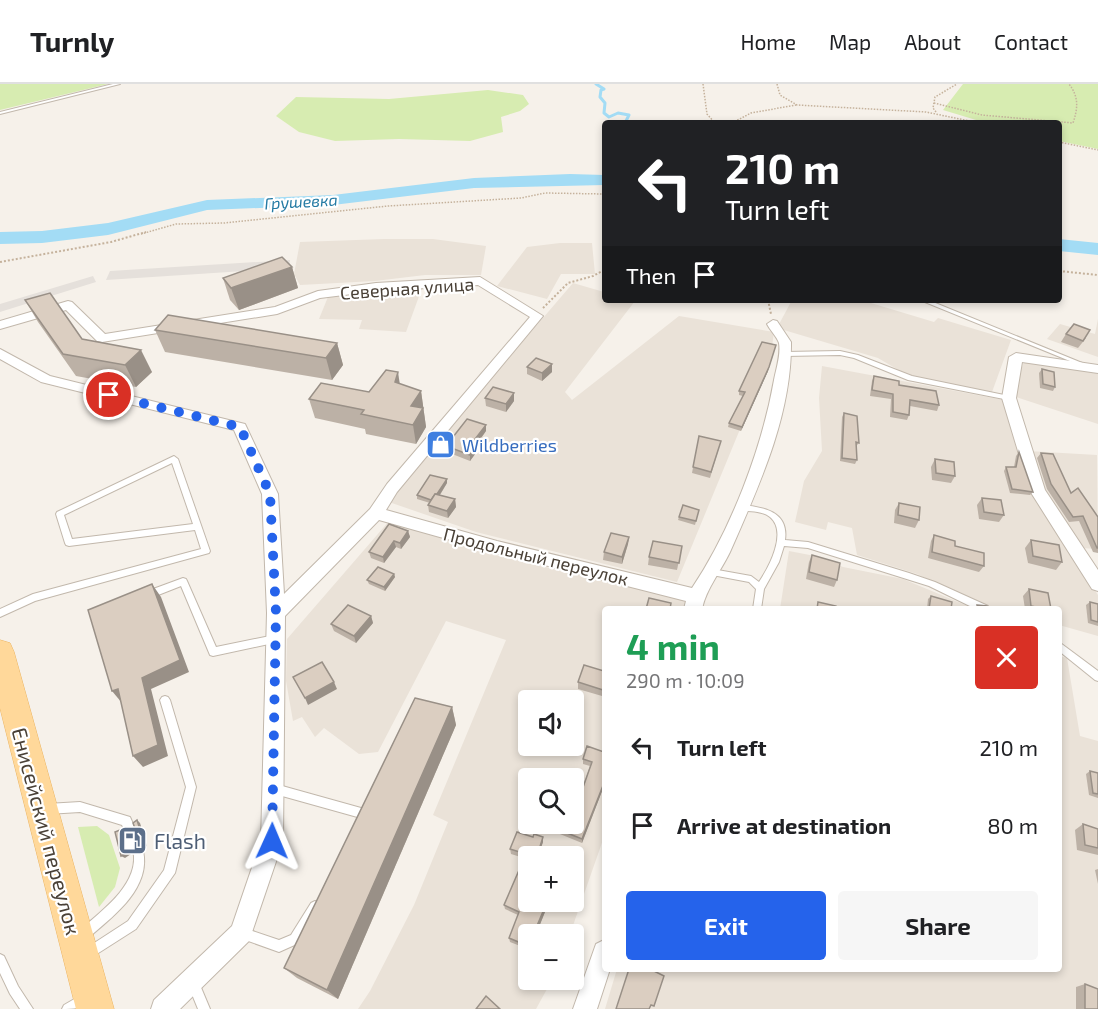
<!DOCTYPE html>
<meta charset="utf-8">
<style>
:root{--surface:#fff;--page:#f6f6f6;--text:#202124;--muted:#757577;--line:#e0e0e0;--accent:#2563eb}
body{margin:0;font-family:"Exo 2",sans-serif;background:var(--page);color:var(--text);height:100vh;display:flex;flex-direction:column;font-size:22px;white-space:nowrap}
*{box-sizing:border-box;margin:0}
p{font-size:20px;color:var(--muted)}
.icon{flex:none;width:33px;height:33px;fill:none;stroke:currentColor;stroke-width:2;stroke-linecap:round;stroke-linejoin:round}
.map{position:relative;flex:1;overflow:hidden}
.sheet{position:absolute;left:602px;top:522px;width:460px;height:366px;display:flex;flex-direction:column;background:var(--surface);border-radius:6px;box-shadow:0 3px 9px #0003}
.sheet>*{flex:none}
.banner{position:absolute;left:602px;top:36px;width:460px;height:183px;border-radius:6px;box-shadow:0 3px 9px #0003;background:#202124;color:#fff;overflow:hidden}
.controls{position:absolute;left:518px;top:606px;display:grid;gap:12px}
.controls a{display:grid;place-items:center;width:66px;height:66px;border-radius:6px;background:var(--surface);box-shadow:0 3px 9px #0003;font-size:30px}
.pin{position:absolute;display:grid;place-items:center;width:51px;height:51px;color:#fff;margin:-26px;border:3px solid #fff;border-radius:50%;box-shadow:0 2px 6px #0007}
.me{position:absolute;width:66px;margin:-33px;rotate:1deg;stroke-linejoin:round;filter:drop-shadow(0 0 4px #0008)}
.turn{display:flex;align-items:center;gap:21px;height:126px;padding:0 24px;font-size:27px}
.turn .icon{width:78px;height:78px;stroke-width:2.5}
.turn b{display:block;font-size:42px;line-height:51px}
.then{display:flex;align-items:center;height:57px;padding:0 24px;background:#0003;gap:12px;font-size:22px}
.round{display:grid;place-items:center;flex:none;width:63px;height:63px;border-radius:6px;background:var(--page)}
.summary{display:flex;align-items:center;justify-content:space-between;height:102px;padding:0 24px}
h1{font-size:36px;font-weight:700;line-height:45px;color:#1e9e55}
.primary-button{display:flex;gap:12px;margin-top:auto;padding:12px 24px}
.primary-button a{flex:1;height:69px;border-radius:6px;background:var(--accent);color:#fff;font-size:24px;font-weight:700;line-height:69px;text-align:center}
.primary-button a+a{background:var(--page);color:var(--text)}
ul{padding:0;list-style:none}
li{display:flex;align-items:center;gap:18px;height:78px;padding:0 24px}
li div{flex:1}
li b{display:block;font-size:22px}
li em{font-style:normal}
header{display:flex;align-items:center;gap:36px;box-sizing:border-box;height:84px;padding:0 30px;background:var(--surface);border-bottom:2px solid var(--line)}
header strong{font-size:28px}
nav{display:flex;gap:33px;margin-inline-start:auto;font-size:21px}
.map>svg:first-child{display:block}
.residential{fill:#eae2d8;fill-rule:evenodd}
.industrial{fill:#e5e0db}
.green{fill:#d7ecb1}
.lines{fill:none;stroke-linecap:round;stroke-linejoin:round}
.stream{stroke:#a3dcf5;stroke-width:3}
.river{fill:#a3dcf5;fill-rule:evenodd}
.service-casing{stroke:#c2b8ac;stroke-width:2}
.minor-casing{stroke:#c2b8ac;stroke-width:2}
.primary-casing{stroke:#ebb462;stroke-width:1}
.path-far1{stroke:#c5b29c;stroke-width:1.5;stroke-dasharray:1.5 1.5;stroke-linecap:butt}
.path{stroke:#c5b29c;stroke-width:2;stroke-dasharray:2 2;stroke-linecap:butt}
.service{fill:#fff;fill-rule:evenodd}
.minor{fill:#fff;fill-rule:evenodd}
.primary{fill:#ffd89a;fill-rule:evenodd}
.wall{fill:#bcb1a6}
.shaded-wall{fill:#999087}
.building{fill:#dbcec1;stroke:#999087;stroke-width:1.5}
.route{stroke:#2563eb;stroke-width:10;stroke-dasharray:0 18}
.labels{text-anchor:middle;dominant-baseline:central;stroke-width:4.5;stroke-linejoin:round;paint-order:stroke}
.far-water-label{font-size:16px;font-style:italic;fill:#257ba4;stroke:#fff}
.street-label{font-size:18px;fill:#4a4137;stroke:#fff}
.shop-label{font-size:18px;fill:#366cbe;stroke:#fff;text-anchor:start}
.near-street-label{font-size:21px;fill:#4a4137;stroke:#fff}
.near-service-label{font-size:21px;fill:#4e5e75;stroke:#fff;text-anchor:start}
</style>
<header>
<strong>Turnly</strong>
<nav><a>Home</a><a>Map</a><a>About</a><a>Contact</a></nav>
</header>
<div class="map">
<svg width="1098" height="925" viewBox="0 0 1098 925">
<rect width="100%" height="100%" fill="#f6f1ea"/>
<g class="residential">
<path d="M384,155H433L486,162L481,191H425L375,197L300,201L294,190L300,158Z"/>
<path d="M560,159H592L595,190H561L547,215L497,202L527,163Z"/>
<path d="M573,199L604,208V216L635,217L565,308L572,316L679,232L774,248L771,270L677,498L476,448L386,417Z"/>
<path d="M422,204L406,248L359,245L362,236L319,235L330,208Z"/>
<path d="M792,216H861L934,238L938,234L1011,256L992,308L907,291L878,274L777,244Z"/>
<path d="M1098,235V273L1047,255L1060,240L1095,250Z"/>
<path d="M1024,278L1098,289V340L1016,313L1018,293Z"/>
<path d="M822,282L1004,316L1035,416L1098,511V552L1059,541V525H1000L981,520L917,490L857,471L852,444L828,438L826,446L795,438L804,397L822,367L819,314Z"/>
<path d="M1028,367L1097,371L1098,465L1080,464L1042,402Z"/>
<path d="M390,436L487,469L689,517L686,525H604V753L570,850H528V896H552L536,925H358L370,907L414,821L448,738L433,731L506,556L446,537L378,668L359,670L324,644L315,653L302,633L293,637L286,597L287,555ZM528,616H573V662H528ZM528,694H573V740H528ZM528,772H573V818H528Z"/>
<path d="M789,467L815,472L843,483L903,495L975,525H780Z"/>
<path d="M1059,572L1067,574L1080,652L1098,657V925H605L617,885H1059Z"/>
</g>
<g class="industrial">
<path d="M290,176L289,184L106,196L110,187Z"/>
<path d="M93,192L96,198L0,228V220Z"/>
</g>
<g class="green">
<path d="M0,0H108L0,26Z"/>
<path d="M963,0H1098V65L1059,57V39H986L943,26Z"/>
<path d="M488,6L523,11L529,20L520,27L501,33L503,48L470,57L399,55L335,57L299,48L276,32L296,13L389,15Z"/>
<path d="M97,742L109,751L120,784L115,803L99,823L78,743Z"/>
</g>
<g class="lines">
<path class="stream" d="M596,0L604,5L601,6L600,13L605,19L604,29L609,33L618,29L629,31L625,39"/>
<g class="river">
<path d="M570,90L604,91V101L474,104L333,121L207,126L108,151L42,159L0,160V148L42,147L108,139L207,116L333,111L474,94Z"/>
<path d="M1059,155L1098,159V171L1059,167Z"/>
</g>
<defs>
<g id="service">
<path d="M113,0H120L0,30V28Z"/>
<path d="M920,216H928L1092,283L1089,285L1087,284Z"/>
<path d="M840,267L858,271L912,292L1009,312L1012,314L1009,316L908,296L854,274L840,271L785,272L782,270L785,268Z"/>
<path d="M174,372L178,375L210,467L209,469L35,517L0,533V525L33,510L201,465L195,446L69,462L66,461L65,459L56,430L57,428ZM172,379L193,440L72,455L64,431Z"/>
<path d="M741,421C763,423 789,427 785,456L808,458L909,489L935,498L988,522L989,525H976L929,502L808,464L784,462L779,478L764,505L761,525H753L756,505L749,498L712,491L709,490L708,488L709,486L712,485L751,492L759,498C769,483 788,448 770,433C761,426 748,428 738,426L737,424L738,422Z"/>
<path d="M183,494L186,495L187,497L216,563L275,551L278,552L280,555L278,558L213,572L210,571L181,502L148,515L145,514L144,511L145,508Z"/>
<path d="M1059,558L1098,587V597L1095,596L1059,567Z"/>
<path d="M165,612L168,613L170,616L196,703L175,789L136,845L89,875L85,873L83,869L85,865L128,837L164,786L186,703L160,616L162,613Z"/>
<path d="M275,700L361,724L365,725L366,729L365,733L361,734L275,710L271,709L270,705L271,701Z"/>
<path d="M80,718L130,733C135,745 143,759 144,773C147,808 111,834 88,854L84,856L80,854L78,850L80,846C100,828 136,803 134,772C133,762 126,751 122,741L80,728L47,730L43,729L42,725L43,721L47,720Z"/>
<path d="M315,817L319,819L321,823L299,859L279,868L237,853L235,849L237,845L241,843L279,856L291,851L311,819Z"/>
<path d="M0,870L4,872L18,902L33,925H20L10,910L0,889Z"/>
<path d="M193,892L197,894L210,925H198L187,898L189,894Z"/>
<path d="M83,910L87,912L89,916C84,925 72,925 62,925L64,921Z"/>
</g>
<g id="minor">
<path d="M480,193L543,232L397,408L386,426L497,457L692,504C731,446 762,364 774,296C776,285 781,271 779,259C777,253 770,246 767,240L773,236L777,237L791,258C792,331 759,402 730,468C721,487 706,505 702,525H684L686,517L497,469L379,436L285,532L283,757L249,857L180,925H151L154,916L232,842L261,757L267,529L262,410L234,346L41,298L0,275V265L50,292L245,340L278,410L284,510L370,425L387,400L530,233L478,201L376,207L320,214L277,230L102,258L97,257L66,226L0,245V237L68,217L72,218L105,250L275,223L318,207L376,199Z"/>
<path d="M1016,269L1098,281V289L1022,278L1016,314L1045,406L1098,486V507L1092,505L1030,407L1002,314L1009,273Z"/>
<path d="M604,856V885H610L597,925H573L596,860Z"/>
</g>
<path id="primary" d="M0,556L10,559L14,568L114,925H76L0,624Z"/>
</defs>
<use href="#service" class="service-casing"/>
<use href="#minor" class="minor-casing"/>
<use href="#primary" class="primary-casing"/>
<g class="path-far1">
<path d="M703,0L707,30L715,39"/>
<path d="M777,0L780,11L797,21L926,28L979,39"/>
<path d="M934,19L982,31L1073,39C1078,24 1079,13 1069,0"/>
<path d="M936,28L933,24L935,13L957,0"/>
<path d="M732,39L751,29L796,21"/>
<path d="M1059,58L1098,66"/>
<path d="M141,150L176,140L224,139L388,122L521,114L545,109L604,110"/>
</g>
<g class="path">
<path d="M0,178L111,158L146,148"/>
<path d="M1059,187L1098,191"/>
<path d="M768,216L771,230"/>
<path d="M543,224L568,199L593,192L604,186"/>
</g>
<use href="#service" class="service"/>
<use href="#minor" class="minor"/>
<use href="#primary" class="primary"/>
</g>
<g class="wall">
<path d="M292,183L298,204L239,226L230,216L223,194Z"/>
<path d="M25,216L82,255L152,288L136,303L76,292L38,238Z"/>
<path d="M155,246L337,259L343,281L332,296L165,268Z"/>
<path d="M1066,250L1086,254L1078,264L1061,258Z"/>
<path d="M527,283L552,288L542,297L527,290Z"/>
<path d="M1042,285L1055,303L1053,307L1040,304L1039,289Z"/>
<path d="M768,287L741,347L728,343L729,339L743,312L739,311V307Z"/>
<path d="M874,292L899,301L939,321L937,327L910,322L909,331L907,336L890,333L891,315L870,312L872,297Z"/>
<path d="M400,300L421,307L426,343L416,360L366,350L365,345L315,334L309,315L369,308Z"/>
<path d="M485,314L514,317L506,328L486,322Z"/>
<path d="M844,329L859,359L856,362L857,376L855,380L840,377L842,333Z"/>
<path d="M486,347L477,360L478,366L470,377L447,368L446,362Z"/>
<path d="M699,352L721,357L710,394L692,389Z"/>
<path d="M1019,368L1033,408L1030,411L1010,409L1004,387L1006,383H1014L1016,372Z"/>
<path d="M1041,369L1071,409L1098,433V469L1093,468L1079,437L1069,438L1047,405L1037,374Z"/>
<path d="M935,375L955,392L951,399L932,396L931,383Z"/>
<path d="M447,399L440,411L455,415L456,423L448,434L429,428L428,421L430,419L417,415V411Z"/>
<path d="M982,414L1004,431L999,438L979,435L977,421Z"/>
<path d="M899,419L919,436L915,444L894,439L895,426Z"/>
<path d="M699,426L695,441L678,436L679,433Z"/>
<path d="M408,447L410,453L401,465L396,463L384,479L371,474L369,468Z"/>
<path d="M934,451L955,462L984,482L979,488L928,474L931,457Z"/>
<path d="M629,453L628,460L622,480L603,476L604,468Z"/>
<path d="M1031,456L1062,478L1056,486L1028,479L1025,464Z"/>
<path d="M682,462L677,486L648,481L649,473Z"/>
<path d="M812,471L837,496L834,503L806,495L809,478Z"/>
<path d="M394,490L395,493L385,507L369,500L367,496Z"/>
<path d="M1029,505L1051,525H1025L1023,512Z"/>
<path d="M931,512L951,525H927L928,515Z"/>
<path d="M1090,518L1098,520V542L1088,539L1086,521Z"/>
<path d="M371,532L373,539L356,559L334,547L331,540Z"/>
<path d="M578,598L604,605L602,612L578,605Z"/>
<path d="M452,623L456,641L338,915L297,894L284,884Z"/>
<path d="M604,668V702L582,759L555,748V744L576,723L590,682L583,680V675Z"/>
<path d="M1090,687L1098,689V714L1089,711L1086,690Z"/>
<path d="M1083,740L1098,745V771L1077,766L1075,746Z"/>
<path d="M533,753H543V758L538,772H528V818H549L538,845L528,850V865L510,858L509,854L518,831L505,825L504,821L524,774L511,770L510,765Z"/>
<path d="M1098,785V800L1095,786Z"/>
<path d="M1085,900L1098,925H1076V903Z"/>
</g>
<g class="shaded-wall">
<path d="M292,183L298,204L239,226L231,204Z"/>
<path d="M337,259L343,281L332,296L326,274Z"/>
<path d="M776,261L768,287L741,347L742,343Z"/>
<path d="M141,266L152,288L136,303L125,281Z"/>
<path d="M552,280V288L542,297V289Z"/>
<path d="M398,288L401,308L395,298Z"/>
<path d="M421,307L426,343L416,360L413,341L411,322Z"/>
<path d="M514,309V317L506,328V320Z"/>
<path d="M486,341V347L473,365L472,359Z"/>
<path d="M477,360L478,366L470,377V371Z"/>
<path d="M447,395V399L434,420L433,416Z"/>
<path d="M455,415L456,423L448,434L447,427Z"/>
<path d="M408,447L410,453L401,465L400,459Z"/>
<path d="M629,453L628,460L622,480V473Z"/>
<path d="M394,457L396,463L384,479L383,473Z"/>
<path d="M394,490L395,493L385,507L384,503Z"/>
<path d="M152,500L161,513L189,588L151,605L168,672L143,683L133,672Z"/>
<path d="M371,532L373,539L356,559L354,552Z"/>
<path d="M334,598L337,605L308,621L305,614Z"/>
<path d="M118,605L122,619L112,607Z"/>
<path d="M452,623L456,641L338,915L327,906Z"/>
<path d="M604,699V702L582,759V755Z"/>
<path d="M137,736L140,739L147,762L145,763L141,761Z"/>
<path d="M120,746L123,748L131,770L125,774L121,772Z"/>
<path d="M543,753V758L538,772H537Z"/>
<path d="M547,818H549L537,848L536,844Z"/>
</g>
<g class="building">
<path d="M282,173L292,183L231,204L223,194Z"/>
<path d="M50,209L82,255L141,266L125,281L63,270L25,216Z"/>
<path d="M168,231L337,259L326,274L155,246Z"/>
<path d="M1074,240L1090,246L1083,257L1066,250Z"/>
<path d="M762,258L776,261L769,283L742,343L729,339L745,308L739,307Z"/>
<path d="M536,274L552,280L542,289L527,283Z"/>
<path d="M1042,285L1054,288L1055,303L1043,300Z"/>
<path d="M386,286L398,288L395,298L421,307L411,322L423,324L413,341L361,330L364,326L309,315L321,299L369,308Z"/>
<path d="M874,292L899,297V301L936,307L939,321L910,316L909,331L893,328V310L872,306Z"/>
<path d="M493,303L514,309L506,320L485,314Z"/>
<path d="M844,329L857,332L859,359L856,358L857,376L842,374Z"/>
<path d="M467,335L486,341L472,359L477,360L470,371L446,362Z"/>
<path d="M699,352L721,357L711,388L693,383Z"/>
<path d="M1019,368L1033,408L1012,405L1006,383H1016Z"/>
<path d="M1041,369L1053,370L1071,409L1078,404L1098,433V464H1097L1083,432L1073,433L1051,400Z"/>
<path d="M935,375L954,378L955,392L936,389Z"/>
<path d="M430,391L447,395L437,410H435L431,416L417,411Z"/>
<path d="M435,410L455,415L447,427L428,421Z"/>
<path d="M982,414L1001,416L1004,431L984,428Z"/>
<path d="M899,419L920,423L919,436L898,431Z"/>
<path d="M683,421L699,426L696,437L679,433Z"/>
<path d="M389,440L408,447L400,459L394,457L383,473L369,468Z"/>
<path d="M611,449L629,453L622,473L604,468Z"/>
<path d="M934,451L955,457V462L984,469V482L932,468Z"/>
<path d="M1031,456L1059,461L1062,478L1033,472Z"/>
<path d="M653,457L682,462L679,479L649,473Z"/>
<path d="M812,471L840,479L837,496L809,488Z"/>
<path d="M378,483L394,490L384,503L367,496Z"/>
<path d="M152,500L180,576L142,594L158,661L133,672L118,605L112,607L88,526Z"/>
<path d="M1029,505L1048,509L1051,525H1045L1031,522Z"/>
<path d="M931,512L952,518L951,525H929Z"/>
<path d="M649,514L671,519L670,525H646Z"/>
<path d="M818,518L836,522V525H817Z"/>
<path d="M1090,518L1098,520V538L1091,536Z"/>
<path d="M348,521L371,532L354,552L331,540Z"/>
<path d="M977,521L987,522V525H978Z"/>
<path d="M322,578L334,598L305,614L293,593Z"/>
<path d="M584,581L604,587V601L603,606L578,598Z"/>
<path d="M415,614L452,623L327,906L284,884Z"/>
<path d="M587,662L604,668V699L582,755L555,744L557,740H573V722L576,723L592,678L583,675Z"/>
<path d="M1090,687L1098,689V710L1093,709Z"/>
<path d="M137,736L144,759L141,761L133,739Z"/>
<path d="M1083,740L1098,745V764L1085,761Z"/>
<path d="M120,746L128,768L121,772L115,748Z"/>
<path d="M517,748L533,753L534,750L543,753L537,772H528V818H547L536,844L545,848L544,850H528V862L509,854L519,828L504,821L526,770L510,765Z"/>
<path d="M629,885H650L664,892L654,922L651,921L649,925H616Z"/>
<path d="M1085,900L1098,905V925H1085Z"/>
<path d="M486,912L500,925H476Z"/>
</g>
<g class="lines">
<path class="route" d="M109,311L240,343L270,410L276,529L272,757"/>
</g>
<defs>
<symbol id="shop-square" viewBox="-11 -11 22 22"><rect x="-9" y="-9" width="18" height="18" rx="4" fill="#3f7fe0" stroke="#fff"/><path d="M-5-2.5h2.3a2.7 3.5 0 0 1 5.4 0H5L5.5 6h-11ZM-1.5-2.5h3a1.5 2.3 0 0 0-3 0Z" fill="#fff"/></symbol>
<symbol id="fuel-square" viewBox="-11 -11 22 22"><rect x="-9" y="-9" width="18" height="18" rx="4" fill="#5c6f8a" stroke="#fff"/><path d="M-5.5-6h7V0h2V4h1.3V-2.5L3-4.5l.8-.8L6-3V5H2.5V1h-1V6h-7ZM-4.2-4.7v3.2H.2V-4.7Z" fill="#fff"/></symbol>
</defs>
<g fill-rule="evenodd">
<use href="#shop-square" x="424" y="344" width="33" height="33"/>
<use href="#fuel-square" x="116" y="740" width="33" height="33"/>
</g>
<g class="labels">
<g class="far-water-label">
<text transform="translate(301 117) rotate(-3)">Грушевка</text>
</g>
<g class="street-label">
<text transform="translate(407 204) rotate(-4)">Северная улица</text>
<text transform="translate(536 472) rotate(14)">Продольный переулок</text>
</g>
<g class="shop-label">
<text x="462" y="361">Wildberries</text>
</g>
<g class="near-street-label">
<text transform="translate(47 747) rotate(75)">Енисейский переулок</text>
</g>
<g class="near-service-label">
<text x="154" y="756">Flash</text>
</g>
</g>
</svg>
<div class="controls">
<a><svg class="icon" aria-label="sound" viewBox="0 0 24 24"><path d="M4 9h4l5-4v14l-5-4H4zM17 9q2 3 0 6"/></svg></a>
<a><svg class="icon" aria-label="search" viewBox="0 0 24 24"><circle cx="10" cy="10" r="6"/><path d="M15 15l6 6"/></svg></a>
<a>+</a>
<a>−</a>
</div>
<div class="pin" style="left:109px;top:311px;background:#d93025"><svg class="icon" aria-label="arrive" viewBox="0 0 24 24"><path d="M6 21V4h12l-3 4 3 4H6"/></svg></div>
<svg class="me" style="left:272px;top:757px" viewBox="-20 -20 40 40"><path d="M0-17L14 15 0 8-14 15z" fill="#2563eb" stroke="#fff" stroke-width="4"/></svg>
<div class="banner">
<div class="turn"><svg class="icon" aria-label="left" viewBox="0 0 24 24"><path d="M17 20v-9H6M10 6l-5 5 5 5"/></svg><div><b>210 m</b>Turn left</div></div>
<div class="then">Then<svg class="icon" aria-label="arrive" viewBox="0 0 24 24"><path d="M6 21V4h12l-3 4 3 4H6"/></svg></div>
</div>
<section class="sheet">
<div class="summary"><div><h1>4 min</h1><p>290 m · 10:09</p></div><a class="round" style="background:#d93025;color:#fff"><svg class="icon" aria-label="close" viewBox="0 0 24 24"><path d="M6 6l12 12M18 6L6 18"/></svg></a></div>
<ul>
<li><svg class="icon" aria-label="left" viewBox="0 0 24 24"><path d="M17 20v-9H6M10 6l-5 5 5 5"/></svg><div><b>Turn left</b></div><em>210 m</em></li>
<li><svg class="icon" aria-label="arrive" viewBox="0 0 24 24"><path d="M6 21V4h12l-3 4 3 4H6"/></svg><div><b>Arrive at destination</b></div><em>80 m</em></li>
</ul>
<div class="primary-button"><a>Exit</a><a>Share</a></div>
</section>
</div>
